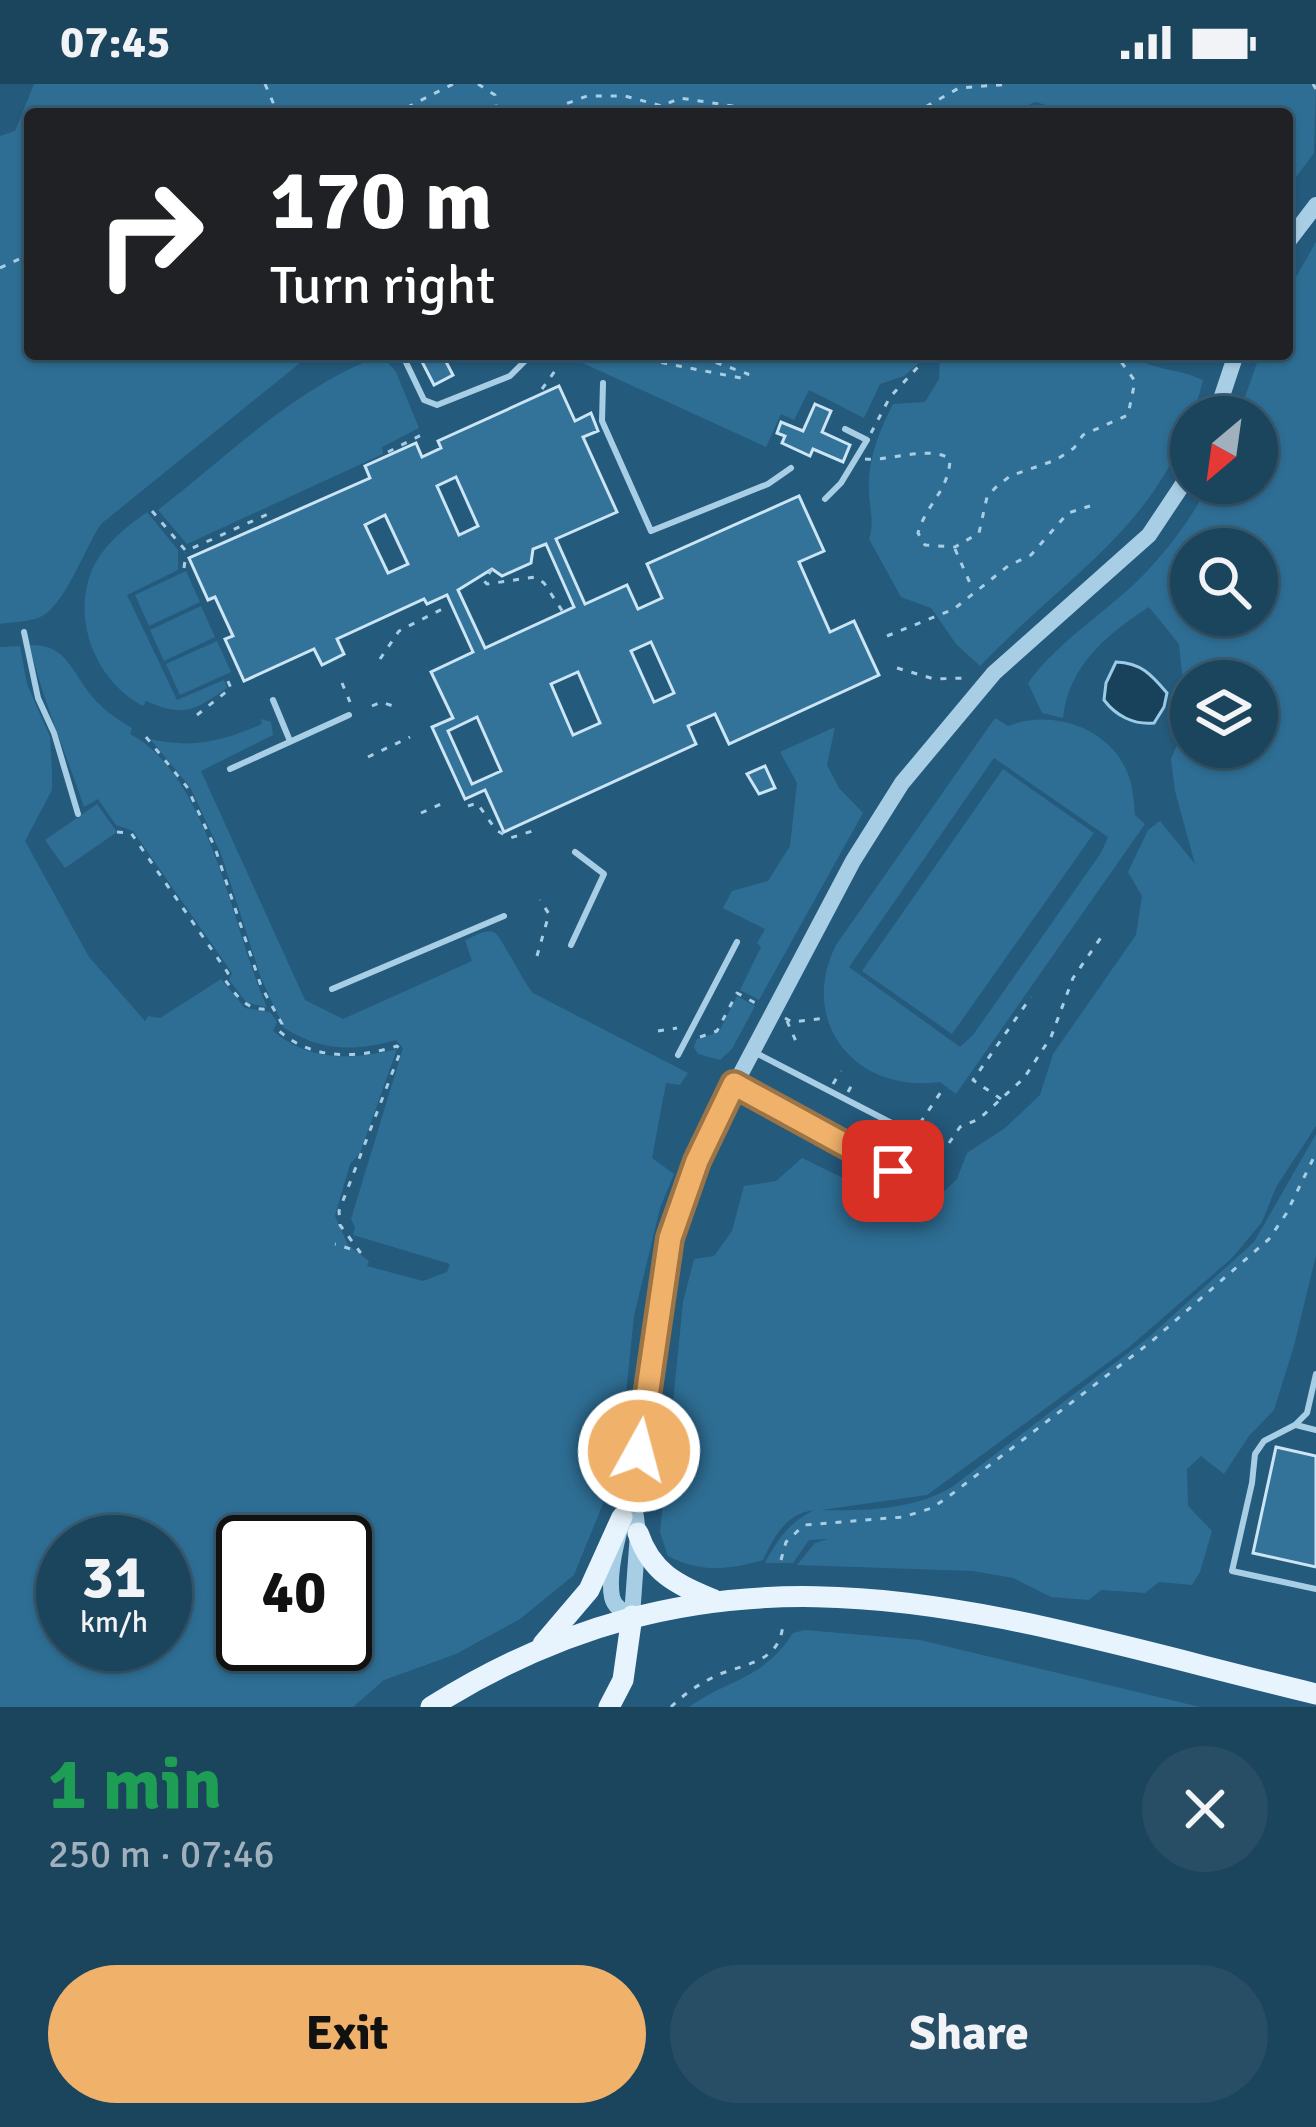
<!DOCTYPE html>
<meta charset="utf-8">
<style>
:root{--surface:#1b445d;--page:#284e66;--text:#f1f3f6;--muted:#a0b0bc;--line:#395c72;--accent:#f0b26b}
body{margin:0;font-family:Signika,sans-serif;background:var(--page);color:var(--text);height:100vh;display:flex;flex-direction:column;font-size:45px;white-space:nowrap}
*{box-sizing:border-box;margin:0}
p{font-size:39px;color:var(--muted)}
.icon{flex:none;width:66px;height:66px;fill:none;stroke:currentColor;stroke-width:2;stroke-linecap:round;stroke-linejoin:round}
.map{position:relative;height:1623px;overflow:hidden}
.details{display:flex;flex-direction:column;background:var(--surface);flex:1}
.details>*{flex:none}
.top-card{position:absolute;left:24px;top:24px;width:1269px;height:252px;border-radius:12px;box-shadow:0 3px 9px #0004,0 0 0 3px var(--line);background:#202124;color:#fff;overflow:hidden}
.needle{width:78px;rotate:209deg}
.buttons{position:absolute;left:1170px;top:312px;display:grid;gap:24px}
.buttons a{display:grid;place-items:center;width:108px;height:108px;border-radius:50%;background:var(--surface);box-shadow:0 3px 9px #0004,0 0 0 3px var(--line);font-size:60px}
.speed{position:absolute;left:36px;top:1431px;display:flex;gap:24px;font-size:60px;font-weight:700;text-align:center}
.speed>*{display:grid;place-content:center;width:156px;height:156px;border-radius:50%;background:var(--surface);box-shadow:0 3px 9px #0004,0 0 0 3px var(--line);line-height:1}
.speed small{font-size:30px;font-weight:400}
.speed .limit{border:6px solid #111;border-radius:18px;background:#fff;color:#111}
.pin{position:absolute;display:grid;place-items:center;width:102px;height:102px;color:#fff;margin:-51px;border-radius:24px;box-shadow:0 6px 18px #0006}
.me{position:absolute;width:132px;margin:-66px;rotate:7deg;stroke-linejoin:round;filter:drop-shadow(0 0 9px #0008)}
.turn{display:flex;align-items:center;gap:42px;height:252px;padding:0 48px;font-size:54px}
.turn .icon{width:156px;height:156px;stroke-width:2.5}
.turn b{display:block;font-size:84px;line-height:102px}
.round{display:grid;place-items:center;flex:none;width:126px;height:126px;border-radius:63px;background:var(--page)}
.headline{display:flex;align-items:center;justify-content:space-between;height:204px;padding:0 48px}
h1{font-size:72px;font-weight:700;line-height:90px;color:#1e9e55}
.button{display:flex;gap:24px;margin-top:auto;padding:24px 48px}
.button a{flex:1;height:138px;border-radius:72px;background:var(--accent);color:#111;font-size:48px;font-weight:700;line-height:138px;text-align:center}
.button a+a{background:var(--page);color:var(--text)}
.status{display:flex;justify-content:space-between;align-items:center;height:84px;padding:0 60px;background:var(--surface);direction:ltr}
.status svg{height:33px;fill:currentColor}
.map>svg:first-child{display:block}
.green{fill:#2e6e94;fill-rule:evenodd}
.water{fill:#18415c;stroke:#9ccbe6;stroke-width:3}
.building{fill:#347399;stroke:#cbe5f4;stroke-width:3;fill-rule:evenodd}
.lines{fill:none;stroke-linecap:round;stroke-linejoin:round}
.path{stroke:#a8cee5;stroke-width:3;stroke-dasharray:6 9;stroke-linecap:butt}
.service{stroke:#a8cee5;stroke-width:6}
.tertiary{stroke:#a8cee5;stroke-width:16}
.primary{stroke:#e8f4fd;stroke-width:21}
.route-casing{stroke:#9c7446;stroke-width:30}
.route{stroke:#f0b26b;stroke-width:21}
</style>
<div class="status"><b>07:45</b><svg viewBox="0 0 49 12"><path d="M0 12V9h3v3zM5 12V6h3v6zM10 12V3h3v9zM15 12V0h3v12zM26 1h20v11H26zM47 4h2v5h-2z"/></svg></div>
<div class="map">
<svg width="1316" height="1623" viewBox="0 0 1316 1623">
<rect width="100%" height="100%" fill="#245a7c"/>
<g class="green">
<path d="M34,0H1316L1314,69L1287,105V30H1078L1035,18L1007,30H30V270H311L101,440C84,465 64,525 38,534C27,538 12,538 0,540V52L15,47Z"/>
<path d="M1316,158V1042L1276,1103L1262,1138L1232,1174L1128,1264L927,1411L821,1426C865,1427 913,1426 952,1403L1149,1253L1254,1158L1316,1050V1171L1294,1262L1274,1326L1249,1352L1224,1390L1201,1372L1187,1385L1188,1422L1212,1447L1200,1488L1192,1501L1159,1498L1145,1509L1101,1506L1089,1516L1051,1513L1013,1494L973,1487L797,1481L815,1459L828,1455L809,1456L793,1479H765C778,1454 791,1437 814,1426C786,1430 775,1451 763,1476C728,1486 701,1489 668,1472L660,1448L683,1218L694,1175L714,1172L732,1147L744,1102L776,1097L802,1074L866,1105L929,1122L957,1095L967,1069L1005,1044L1040,1011L1053,970L1136,851L1142,812L1128,788L1148,746L1160,737L1195,780L1175,707L1171,675L1191,628V663H1257V597H1191V607L1182,589L1179,560L1149,523C1106,551 1069,581 1063,634L1042,629L1028,599C1061,553 1113,525 1150,484C1173,459 1195,429 1209,399H1257V333H1238L1260,270H1287V209ZM1191,465H1257V531H1191Z"/>
<path d="M563,270H929L904,292L880,300L864,334L809,306L794,336L781,330L766,363Z"/>
<path d="M940,270H1129C1152,287 1178,284 1203,296C1168,438 1076,482 980,582L956,560L931,524L901,513L869,455C875,438 869,424 869,406C868,374 879,348 893,320L925,318L939,295Z"/>
<path d="M370,276H386L396,288L419,344L382,363L383,370L187,460L158,426C224,375 292,307 370,276Z"/>
<path d="M147,428L178,466V486L127,511L177,616L224,596L227,604C195,626 185,634 146,617L143,622C98,598 73,541 90,491C100,463 125,444 147,428Z"/>
<path d="M186,487L200,518L149,542L135,511Z"/>
<path d="M201,522L215,553L164,577L150,546Z"/>
<path d="M217,557L231,588L180,611L166,580Z"/>
<path d="M30,561C63,560 70,582 87,606C99,623 115,634 132,644L130,650C210,692 232,845 267,923L247,919L229,896L232,889L133,747L116,741L98,715L84,723C66,668 42,616 30,561Z"/>
<path d="M20,562L27,600L50,653L52,687V706L25,757L89,873L145,937L148,932L160,934L221,895L245,924L270,928L277,938L273,947C310,978 352,976 397,965L360,1069L350,1080L335,1132L348,1161L369,1177L367,1182L423,1197L447,1188L450,1180L353,1151L355,1143L351,1135L403,964L396,956C354,968 321,967 284,944L261,894L221,770L190,703L150,655C193,665 223,657 262,640L261,635L271,638L273,651L201,687L305,916L343,935L472,877L465,856C474,853 485,844 495,849C500,851 524,899 533,909L688,989L680,1001L666,999L652,1074L674,1090L660,1124L634,1232L625,1319L607,1410L574,1491L520,1535L456,1570L384,1596L353,1623H0V563ZM63,1458H165V1560H63ZM243,1458H345V1560H243Z"/>
<path d="M995,634L1008,642C1053,624 1113,645 1129,693C1133,705 1134,719 1135,731L1145,740L956,1010L940,998C857,1010 797,939 836,861ZM994,674L1108,753L1101,769L973,951L960,963L849,883Z"/>
<path d="M835,643L827,681L839,704L863,729L759,916L740,906L761,863L757,859L765,845L723,824L732,807L768,797L790,762L797,699L780,668Z"/>
<path d="M1003,685L1094,749L952,950L862,887Z"/>
<path d="M97,720L117,748L65,784L45,756Z"/>
<path d="M737,912L755,922L732,965L720,976L698,970L694,963L697,955L719,948Z"/>
<path d="M805,1546L920,1556L1200,1623H689C729,1594 763,1596 793,1549Z"/>
</g>
<path class="water" d="M1116,578C1141,579 1151,590 1167,609L1164,623L1154,639C1134,641 1116,632 1104,616L1106,599Z"/>
<g class="building">
<path d="M418,270H442L453,291L434,301Z"/>
<path d="M559,302L575,337L591,329L598,347L583,353L617,428L556,455L585,520L627,501L638,525L662,514L647,480L799,412L824,467L799,478L830,548L854,537L879,591L729,660L715,630L688,642L696,660L504,748L485,706L465,715L432,643L453,634L431,588L473,568L447,511L427,520L424,515L337,555L344,570L322,581L314,565L244,597L225,555L233,552L215,513L208,516L189,474L370,394L365,382L416,359L422,373L441,364L438,357ZM456,393L478,442L459,451L437,402ZM385,431L408,480L388,489L365,441ZM546,460L574,523L485,564L458,506L492,485L502,492L531,479L533,465ZM651,558L674,609L654,618L631,567ZM578,588L600,639L573,651L551,600ZM477,633L501,687L472,700L448,647Z"/>
<path d="M815,320L831,327L822,348L850,361L843,378L813,365L810,372L782,359L785,352L777,349L781,338L803,347Z"/>
<path d="M765,682L775,704L759,710L747,690Z"/>
<path d="M1276,1363L1316,1372V1483L1253,1469Z"/>
</g>
<g class="lines">
<g class="path">
<path d="M265,0L278,30"/>
<path d="M478,0L495,11L497,30"/>
<path d="M1313,0L1316,5"/>
<path d="M394,30L453,0"/>
<path d="M539,30L587,12H625L662,22L680,14L785,30"/>
<path d="M913,30L959,4L1011,0"/>
<path d="M0,184L30,170"/>
<path d="M617,270L746,295L748,290L692,270"/>
<path d="M562,271V270"/>
<path d="M542,305L555,287"/>
<path d="M871,349L890,313L930,270"/>
<path d="M388,368L427,348"/>
<path d="M865,375C892,377 929,361 950,375C949,407 926,420 918,449L925,461L955,463L979,449L987,413L995,404L1010,392L1056,376L1074,364L1083,351L1128,331L1135,297L1122,279L1109,270"/>
<path d="M152,427L186,467L268,430L272,438"/>
<path d="M955,465L973,506"/>
<path d="M184,484L186,469"/>
<path d="M492,485L484,497L487,500L535,493L544,499L563,528"/>
<path d="M887,552L954,525L1008,482L1031,471L1068,429L1090,422"/>
<path d="M380,575L399,547L448,522"/>
<path d="M897,584L934,595L967,594"/>
<path d="M342,599L350,618"/>
<path d="M372,622L381,618L396,623"/>
<path d="M197,631L231,604L226,593"/>
<path d="M146,653L187,703L215,764L261,902L282,940L278,946C311,976 356,975 397,962L401,966L339,1127L340,1141L360,1168L335,1160"/>
<path d="M368,673L410,653"/>
<path d="M468,722L477,719L496,746L510,754L539,745"/>
<path d="M421,729L441,720"/>
<path d="M117,748L131,749L228,889L223,893C236,911 245,927 269,925"/>
<path d="M537,872L549,830L540,816"/>
<path d="M785,934L792,938L827,934"/>
<path d="M787,937L798,962"/>
<path d="M658,947L677,944"/>
<path d="M700,953L717,947L737,909L759,921"/>
<path d="M833,1000L841,987"/>
<path d="M848,1008L855,995"/>
<path d="M1001,1015L973,996L1031,913"/>
<path d="M920,1039L945,1002"/>
<path d="M949,1059L960,1043L979,1035L1024,994L1051,953L1073,894L1102,852"/>
<path d="M781,1476L786,1458L804,1441L903,1433L932,1424L948,1413L1152,1257L1269,1155L1286,1130L1316,1069"/>
<path d="M671,1623C685,1609 702,1598 720,1590C749,1579 780,1577 783,1540"/>
</g>
<g class="service">
<path d="M402,270L424,316L437,321L510,292L532,270"/>
<path d="M603,299L602,337L651,447L768,400L791,384"/>
<path d="M825,415L841,399L867,356L845,345"/>
<path d="M24,548L38,614L54,649L78,730"/>
<path d="M273,616L290,657"/>
<path d="M230,685L349,631"/>
<path d="M571,861L604,790L575,768"/>
<path d="M332,905L504,832"/>
<path d="M678,971L737,858"/>
<path d="M737,1002L893,1087L908,1084L919,1069L911,1049L756,969"/>
<path d="M1316,1290L1307,1329L1295,1341L1264,1357L1255,1370L1252,1399L1232,1487L1316,1505"/>
<path d="M1296,1341L1316,1346"/>
</g>
<g class="tertiary">
<path d="M1287,159L1316,121"/>
<path d="M1215,333L1236,270"/>
<path d="M633,1410C621,1434 607,1486 612,1513C614,1523 623,1528 632,1532L638,1449L633,1410L665,1180L678,1127L712,1044L853,777L902,699L994,589L1149,451L1191,388"/>
</g>
<g class="primary">
<path d="M638,1449C652,1490 677,1500 714,1516"/>
<path d="M543,1560L589,1506L622,1433"/>
<path d="M431,1623C738,1430 995,1533 1316,1610"/>
<path d="M609,1623L623,1596L632,1532"/>
</g>
</g>
<g class="lines">
<defs>
<path id="route" d="M639,1367L670,1154L697,1077L734,1000L893,1087"/>
</defs>
<use href="#route" class="route-casing"/>
<use href="#route" class="route"/>
</g>
</svg>
<div class="buttons">
<a><svg class="needle" viewBox="-14 -14 28 28"><path d="M0-13l5 13h-10z" fill="#e53935"/><path d="M0 13l5-13h-10z" fill="#a0b0bc"/></svg></a>
<a><svg class="icon" aria-label="search" viewBox="0 0 24 24"><circle cx="10" cy="10" r="6"/><path d="M15 15l6 6"/></svg></a>
<a><svg class="icon" aria-label="layers" viewBox="0 0 24 24"><path d="M12 4l9 5-9 5-9-5zM3 14l9 5 9-5"/></svg></a>
</div>
<div class="speed"><div>31<small>km/h</small></div><div class="limit">40</div></div>
<div class="pin" style="left:893px;top:1087px;background:#d93025"><svg class="icon" aria-label="arrive" viewBox="0 0 24 24"><path d="M6 21V4h12l-3 4 3 4H6"/></svg></div>
<svg class="me" style="left:639px;top:1367px" viewBox="-20 -20 40 40"><circle r="17" fill="#f0b26b" stroke="#fff" stroke-width="3"/><path d="M0-11L8 9 0 5-8 9z" fill="#fff"/></svg>
<div class="top-card">
<div class="turn"><svg class="icon" aria-label="right" viewBox="0 0 24 24"><path d="M7 20v-9h11M14 6l5 5-5 5"/></svg><div><b>170 m</b>Turn right</div></div>
</div>
</div>
<section class="details">
<div class="headline"><div><h1>1 min</h1><p>250 m · 07:46</p></div><a class="round"><svg class="icon" aria-label="close" viewBox="0 0 24 24"><path d="M6 6l12 12M18 6L6 18"/></svg></a></div>
<div class="button"><a>Exit</a><a>Share</a></div>
</section>
